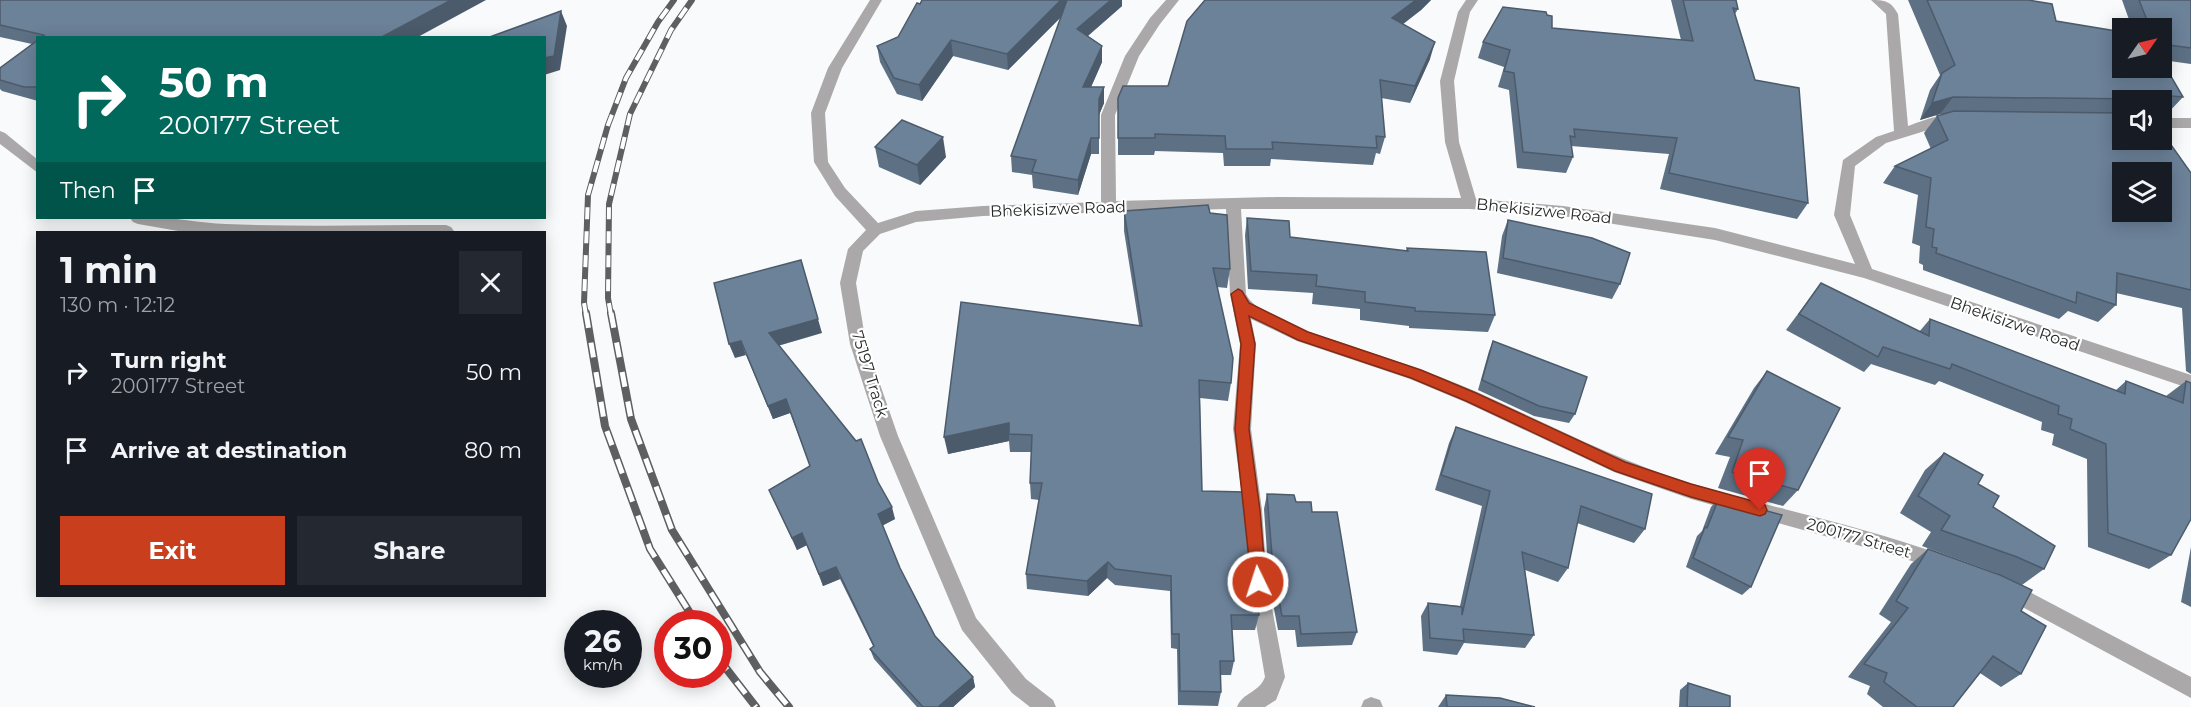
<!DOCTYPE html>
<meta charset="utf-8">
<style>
:root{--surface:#171b24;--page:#242831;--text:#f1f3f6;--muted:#9ea1a6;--accent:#c93f1e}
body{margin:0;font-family:Montserrat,sans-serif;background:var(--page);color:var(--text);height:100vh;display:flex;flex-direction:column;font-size:22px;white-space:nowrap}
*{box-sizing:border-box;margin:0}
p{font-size:20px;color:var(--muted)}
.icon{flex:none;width:33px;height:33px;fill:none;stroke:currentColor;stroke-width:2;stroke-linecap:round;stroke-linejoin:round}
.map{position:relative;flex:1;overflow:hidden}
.details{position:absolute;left:36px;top:231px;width:510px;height:366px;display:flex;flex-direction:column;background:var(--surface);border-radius:0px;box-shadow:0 3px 15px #0003}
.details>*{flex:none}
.top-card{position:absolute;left:36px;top:36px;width:510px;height:183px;border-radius:0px;box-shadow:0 3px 15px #0003;background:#00695c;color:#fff;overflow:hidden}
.needle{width:39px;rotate:56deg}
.tools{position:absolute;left:2112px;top:18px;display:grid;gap:12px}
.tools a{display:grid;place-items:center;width:60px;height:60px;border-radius:0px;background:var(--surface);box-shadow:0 3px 15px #0003;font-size:30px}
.speed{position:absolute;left:564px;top:610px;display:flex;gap:12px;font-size:30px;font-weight:700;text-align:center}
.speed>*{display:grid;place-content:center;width:78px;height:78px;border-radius:50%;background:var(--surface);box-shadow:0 3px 15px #0003;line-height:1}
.speed small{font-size:15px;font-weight:400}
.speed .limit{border:9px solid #d22;background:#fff;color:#111}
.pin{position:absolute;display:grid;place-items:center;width:51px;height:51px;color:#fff;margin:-62px -26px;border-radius:50% 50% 50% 0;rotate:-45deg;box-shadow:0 0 6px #0007}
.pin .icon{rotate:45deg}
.me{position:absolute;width:66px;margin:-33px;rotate:356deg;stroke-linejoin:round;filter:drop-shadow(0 0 4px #0008)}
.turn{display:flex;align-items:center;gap:21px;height:126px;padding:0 24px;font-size:27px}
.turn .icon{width:78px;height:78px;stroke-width:2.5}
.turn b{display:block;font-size:42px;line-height:51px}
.then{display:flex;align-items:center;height:57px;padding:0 24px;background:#0003;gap:12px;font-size:22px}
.round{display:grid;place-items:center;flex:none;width:63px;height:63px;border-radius:0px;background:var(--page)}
.summary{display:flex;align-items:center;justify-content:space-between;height:102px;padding:0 24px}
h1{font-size:36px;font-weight:700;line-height:45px}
.primary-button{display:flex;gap:12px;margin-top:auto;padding:12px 24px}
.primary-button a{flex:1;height:69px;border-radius:0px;background:var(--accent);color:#fff;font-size:24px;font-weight:700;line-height:69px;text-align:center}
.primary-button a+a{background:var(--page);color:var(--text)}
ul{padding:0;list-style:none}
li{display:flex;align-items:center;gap:18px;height:78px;padding:0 24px}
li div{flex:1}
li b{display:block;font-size:22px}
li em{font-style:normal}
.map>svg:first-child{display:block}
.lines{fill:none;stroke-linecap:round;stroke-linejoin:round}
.minor{fill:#aaa8a9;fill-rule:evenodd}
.rail-far1-casing{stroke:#5e5f60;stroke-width:6}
.rail-casing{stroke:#5e5f60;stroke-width:8}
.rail-far1{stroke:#fff;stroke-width:4;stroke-dasharray:12;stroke-linecap:butt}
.rail{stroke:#fff;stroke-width:5;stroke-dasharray:15;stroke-linecap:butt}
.wall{fill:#5d7084}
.shaded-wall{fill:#4c5b6b}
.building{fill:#6c8299;stroke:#4c5b6b;stroke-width:1.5;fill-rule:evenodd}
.route{fill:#c93f1e;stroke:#832914;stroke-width:1.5}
.labels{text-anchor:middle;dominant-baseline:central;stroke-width:4.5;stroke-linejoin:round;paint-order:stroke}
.street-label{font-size:16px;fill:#272828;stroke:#fff}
</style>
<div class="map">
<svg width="2191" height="707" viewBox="0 0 2191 707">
<rect width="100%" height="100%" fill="#f8fafb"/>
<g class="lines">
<g class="minor">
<path d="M870,0H882L842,68L825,113L828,162L845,188L878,223L916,211L983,206L1101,202V115L1125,56L1150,18L1166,0H1179L1160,24L1139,56L1115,115L1116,201L1277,197L1461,198L1445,142L1440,81L1458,12L1466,0H1478L1470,12L1454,81L1459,142L1476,199L1563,206L1715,228L1855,264L1834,215L1843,160L1876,137L1894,131L1886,14L1871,0C1885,0 1891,1 1898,14L1908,126C1921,122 1949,108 1960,121L1958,124L1941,126L1886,143L1855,166L1850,215L1872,269L2191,375V389L1864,278L1715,240L1563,216L1470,209H1241L1246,294C1256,316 1313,333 1337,341C1384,357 1431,372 1477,392C1548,424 1616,460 1690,483C1775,509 1864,526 1948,557L1950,563L1948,569L1941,571L1897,556L1691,499L1614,472L1465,402L1410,379L1297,341L1251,319L1256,344L1251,429L1262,510L1267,582L1285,677L1276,700L1265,707H1237C1243,692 1259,693 1265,677L1249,582L1244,510L1233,429L1240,344L1230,294L1226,209L983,216L916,222L880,234L863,251L856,283L866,344L898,436L976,618L1026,679L1053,700L1056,707H1030L1012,693L962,630L880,436L850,344L840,283L848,249L866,230L835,196L814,162L811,113L828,68Z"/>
<rect x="2162" y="118" width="29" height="10"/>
<path d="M0,131L5,133L38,160V173L0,144Z"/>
<path d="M130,218C162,214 194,223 226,224C299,227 373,225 446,225L451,227L454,231L184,232L138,224L133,222Z"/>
<path d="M2007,580L2191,677V698L2000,595L1998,589L2000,583Z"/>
<path d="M1371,697L1380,700L1383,707H1361L1364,700Z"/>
</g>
<defs>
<g id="rail-far1">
<path d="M586,315L584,303L588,195L608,125L626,78L658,22L674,0"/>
<path d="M611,315L608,298L609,204L630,114L671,30L692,0"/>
</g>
<g id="rail">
<path d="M586,313L605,426L650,549L697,624"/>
<path d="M611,313L631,419L672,530L760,672L789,707"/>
<path d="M718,658L756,707"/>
</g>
</defs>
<use href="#rail-far1" class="rail-far1-casing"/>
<use href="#rail" class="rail-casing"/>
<use href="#rail-far1" class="rail-far1"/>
<use href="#rail" class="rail"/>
</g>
<g class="wall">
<path d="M0,0L416,38H38V101L2,91L0,89V68L32,44L0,37Z"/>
<path d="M922,0H1122V6L1088,36L1102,46V62L1091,87H1104V103L1099,115V154H1091L1078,195L1033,188L1032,175L1012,172L1011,156L1062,16L1008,70L953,56L922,101L897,94L880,62L877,46L898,37Z"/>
<path d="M1205,0H1431L1421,10L1402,24L1430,59L1410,103L1381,98L1385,137L1380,154L1376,153L1373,165L1271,159L1270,166H1224L1223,153L1155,151L1154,155H1118V98L1168,86Z"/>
<path d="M1671,0H1736L1738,9L1735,14L1755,80L1808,203L1797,219L1660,189L1669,154L1571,146L1573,157L1566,173L1517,168L1509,90L1498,87L1504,67L1478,58L1483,42L1547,15L1552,28L1681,40Z"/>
<path d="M1908,0H2028L2056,21L2183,97L2167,114H2162V100H2122V140L2191,173V374L2186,371L2182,308L2116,293V305L2098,322L2068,311L2059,319L1923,270V265L1919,263L1920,246L1912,243L1918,195L1883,183L1895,166L1931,149L1924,133L1937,116L1945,114H1940L1920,120L1930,90L1940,75Z"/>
<path d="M2122,0H2191V64L2162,60V28H2132Z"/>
<path d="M875,147L946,157L920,185L879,167Z"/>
<path d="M1124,211L1210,213L1230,269L1227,288L1217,287L1231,383L1228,401L1200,398L1202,491L1250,566L1259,615L1255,630H1232L1234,661L1231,675H1220L1221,692L1218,706L1178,705L1177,649L1171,648L1170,591L1115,585L1107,578L1088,596L1027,589L1026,574L1039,500L1031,499L1030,483L1031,452H1010L1009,441L948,454L1139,325L1124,231Z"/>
<path d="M1247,218L1290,237L1406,251L1407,248L1495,315L1488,332L1409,328V326L1360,320V309L1312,304L1313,293L1248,289L1245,235Z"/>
<path d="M1508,220L1620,284L1612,299L1497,273L1502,236Z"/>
<path d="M1821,283L1919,332L1930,319L2115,391L2126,381L2166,396L2186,381L2171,555L2149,569L2088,547L2087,459L2052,445L2054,434L2041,430L2042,422L1939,381L1935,385L1871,364L1864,372L1786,330Z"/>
<path d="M822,333L779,345L878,482L895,519L882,526L900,568L935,636L973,677L975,687L953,707H917L874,659L870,649L873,646L840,579L823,586L807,545L797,550L769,490L810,466L790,413L773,419L746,355L735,358Z"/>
<path d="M1493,341L1575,414L1569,423L1534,416L1478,390L1489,351Z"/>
<path d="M1767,371L1798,490L1783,506L1718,488L1730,457L1715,454L1754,388Z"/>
<path d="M1456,427L1645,529L1634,543L1577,523L1568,568L1558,582L1525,570L1534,635L1525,648L1464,643L1457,655L1423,651L1421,616L1428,603L1460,606L1482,506L1435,490L1449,443Z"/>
<path d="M1944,453L1978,484L1993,507L2044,569L2022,585L1996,573L1922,546L1931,532L1900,513L1925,470Z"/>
<path d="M1267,494L1296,502L1312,512L1357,632L1352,645L1297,647L1295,630H1278L1269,582L1264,509Z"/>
<path d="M1719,498L1751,587L1742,595L1686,567L1697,536L1702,531L1711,507Z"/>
<path d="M2191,547V607L2181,602Z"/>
<path d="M1928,549L2021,611V674L2001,687L1980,673L1953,707H1883L1867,694L1870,686L1848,677L1891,622L1879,614L1911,564Z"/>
<path d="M1688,683L1730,707H1679L1680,690Z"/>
<path d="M1446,695L1535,707H1438Z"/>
</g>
<g class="shaded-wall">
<path d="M451,0H486L416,38H380Z"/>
<path d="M1061,0H1071L1072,6L1008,70L1007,54Z"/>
<path d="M1111,0H1122V6L1077,45V29Z"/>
<path d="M1416,0H1431L1421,10L1388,36L1392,18Z"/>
<path d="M561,11L567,26L560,70L544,75V58Z"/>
<path d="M951,40L953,56L922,101L919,85Z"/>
<path d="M1435,42L1430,59L1410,103L1415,86Z"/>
<path d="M1102,46V62L1084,103L1083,87Z"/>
<path d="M1104,87V103L1099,115V99Z"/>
<path d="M1953,97L1940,114L1920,120L1932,103Z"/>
<path d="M943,137L946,157L920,185L917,165Z"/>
<path d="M1091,138V154L1078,195V180Z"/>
<path d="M801,260L822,333L774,347L769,333Z"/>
<path d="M741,341L746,355L735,358L729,344Z"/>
<path d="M786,399L790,413L773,419L768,406Z"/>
<path d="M1009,423V441L948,454L944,437Z"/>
<path d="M892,507L895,519L881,526L878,514Z"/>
<path d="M802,533L807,545L797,550L792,538Z"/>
<path d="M1108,562L1107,578L1088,596L1087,581Z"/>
<path d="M836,567L840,579L823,586L819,574Z"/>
<path d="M973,677L975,687L953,707H938Z"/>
</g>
<g class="building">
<path d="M0,0H451L380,38H40L44,35L0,25Z"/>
<path d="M922,0H1061L1007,54L951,40L919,85L894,78L877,46L898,37L917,3L920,4Z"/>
<path d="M1067,0H1111L1077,29L1102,46L1083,87H1104L1099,99V138H1091L1078,180L1032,172L1036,160L1011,156Z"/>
<path d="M1205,0H1416L1392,18L1435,42L1415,86L1380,80L1385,137L1376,136L1377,148L1272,142L1273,149H1226L1225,136L1155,134V138H1118V98L1123,86H1168L1187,21Z"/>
<path d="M1683,0H1736L1738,9L1733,8L1755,80L1799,88L1808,203L1669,173L1677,138L1574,129L1575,137L1570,136L1573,157L1523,152L1514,73L1504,71L1510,50L1483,42L1503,7L1546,12L1547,15L1552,16V28L1693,41Z"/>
<path d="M1927,0H2028L2052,4L2056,21L2122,32V68H2162V61L2183,97L2133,93L2138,99L1953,97L1932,103L1942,73L1955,65Z"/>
<path d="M2139,0H2191V48L2162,44V28H2150Z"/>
<path d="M561,11L554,56L544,58V38H487Z"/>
<path d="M38,40V87H24L0,80V68Z"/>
<path d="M1954,111L2122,113V140H2162V132L2191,173V290L2117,273L2116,305L2077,292L2076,303L1936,253L1937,248L1932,247L1934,229L1926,227L1931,178L1895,166L1948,140L1937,116ZM2122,172H2162V212H2122Z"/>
<path d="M902,120L943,137L917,165L875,147Z"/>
<path d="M1208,205L1210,213L1227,215L1230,269L1213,268L1233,358L1231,383L1199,380L1202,491L1245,492L1250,566L1259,615H1231L1234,661H1220L1221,692L1180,691L1179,634H1172L1171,576L1115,569L1108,562L1087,581L1026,574L1042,483H1030L1032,435L1009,434V423L944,437L961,302L1142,326L1124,211Z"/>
<path d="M1247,218L1289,221L1290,237L1408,251L1407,248L1486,252L1495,315L1415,311V308L1365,302V292L1316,286L1317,275L1251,271Z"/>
<path d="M1508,220L1592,238L1630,253L1620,284L1503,258Z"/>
<path d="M801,260L818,319L769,333L856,441L861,439L878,482L892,507L878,514L900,568L935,636L973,677L938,707H923L870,649L874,646L836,567L819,574L802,533L792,538L769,490L810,466L786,399L768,406L741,341L729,344L714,283Z"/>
<path d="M1821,283L1929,336L1930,319L2125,394L2126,381L2183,403L2186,381L2191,383V519L2171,555L2108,533L2106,444L2070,429L2072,419L2058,414L2059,406L1952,364L1950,369L1883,347L1878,357L1799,314Z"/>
<path d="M1493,341L1587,377L1575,414L1539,406L1482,380Z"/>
<path d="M1767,371L1840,408L1798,490L1732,472L1743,440L1728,437Z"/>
<path d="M1456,427L1652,494L1645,529L1581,506L1568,568L1522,552L1534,635L1463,629L1464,641L1430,638L1428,603L1462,607V615L1490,491L1441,475Z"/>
<path d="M1944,453L1983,475L1978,484L1999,496L1993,507L2055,546L2044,569L2017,557L1941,530L1950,516L1918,496Z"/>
<path d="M1267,494L1294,495L1296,502H1311L1312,512H1337L1357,632L1301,634L1299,616H1282L1273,568Z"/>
<path d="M1719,498L1782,515L1751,587L1693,558L1705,527L1707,528Z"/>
<path d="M1928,549L2000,575L2032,590L2021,611L2046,626L2021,674L1993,656L1953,707H1917L1884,682L1887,673L1864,664L1908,608L1896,601Z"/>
<path d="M1688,683L1730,696V707H1687Z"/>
<path d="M1446,695L1500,698L1535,707H1447Z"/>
</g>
<path class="route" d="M1238,289L1242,291L1249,303L1308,332L1421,370L1476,393L1625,462L1691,484L1760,503L1765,505L1767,510L1765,514L1760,516L1691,497L1615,471L1466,401L1411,378L1298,340L1249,316L1255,344L1249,429L1260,510L1266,582L1263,587L1258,589L1252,587L1235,429L1241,344L1231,294Z"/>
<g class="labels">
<g class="street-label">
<text transform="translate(1058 209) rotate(-2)">Bhekisizwe Road</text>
<text transform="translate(1544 211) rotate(6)">Bhekisizwe Road</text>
<text transform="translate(2015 324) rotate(19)">Bhekisizwe Road</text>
<text transform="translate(870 374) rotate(73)">75197 Track</text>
<text transform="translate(1859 538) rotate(16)">200177 Street</text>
</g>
</g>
</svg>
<div class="tools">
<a><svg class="needle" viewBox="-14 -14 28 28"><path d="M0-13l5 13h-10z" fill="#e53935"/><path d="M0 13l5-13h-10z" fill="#9ea1a6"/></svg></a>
<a><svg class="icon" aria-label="sound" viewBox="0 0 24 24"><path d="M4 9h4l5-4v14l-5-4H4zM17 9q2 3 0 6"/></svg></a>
<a><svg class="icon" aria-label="layers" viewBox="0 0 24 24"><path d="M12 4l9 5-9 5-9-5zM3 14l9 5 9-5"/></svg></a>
</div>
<div class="speed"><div>26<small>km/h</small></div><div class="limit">30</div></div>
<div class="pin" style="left:1760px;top:510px;background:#d93025"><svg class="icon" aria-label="arrive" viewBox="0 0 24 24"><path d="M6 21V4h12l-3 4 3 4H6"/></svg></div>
<svg class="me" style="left:1258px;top:582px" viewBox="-20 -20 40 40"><circle r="17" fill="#c93f1e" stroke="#fff" stroke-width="3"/><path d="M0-11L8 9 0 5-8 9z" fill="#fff"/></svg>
<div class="top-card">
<div class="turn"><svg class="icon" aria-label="right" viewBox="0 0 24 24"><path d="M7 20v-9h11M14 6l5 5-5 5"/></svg><div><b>50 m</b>200177 Street</div></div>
<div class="then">Then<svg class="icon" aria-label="arrive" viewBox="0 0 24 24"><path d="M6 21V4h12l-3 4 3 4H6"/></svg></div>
</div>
<section class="details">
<div class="summary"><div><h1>1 min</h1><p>130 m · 12:12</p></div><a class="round"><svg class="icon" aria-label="close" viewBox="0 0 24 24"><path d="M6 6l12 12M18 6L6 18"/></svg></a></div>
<ul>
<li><svg class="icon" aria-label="right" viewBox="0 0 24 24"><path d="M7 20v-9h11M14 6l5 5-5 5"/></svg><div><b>Turn right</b><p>200177 Street</p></div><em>50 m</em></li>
<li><svg class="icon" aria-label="arrive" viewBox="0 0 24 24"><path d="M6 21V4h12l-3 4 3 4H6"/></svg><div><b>Arrive at destination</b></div><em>80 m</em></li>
</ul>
<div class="primary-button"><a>Exit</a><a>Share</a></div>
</section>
</div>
